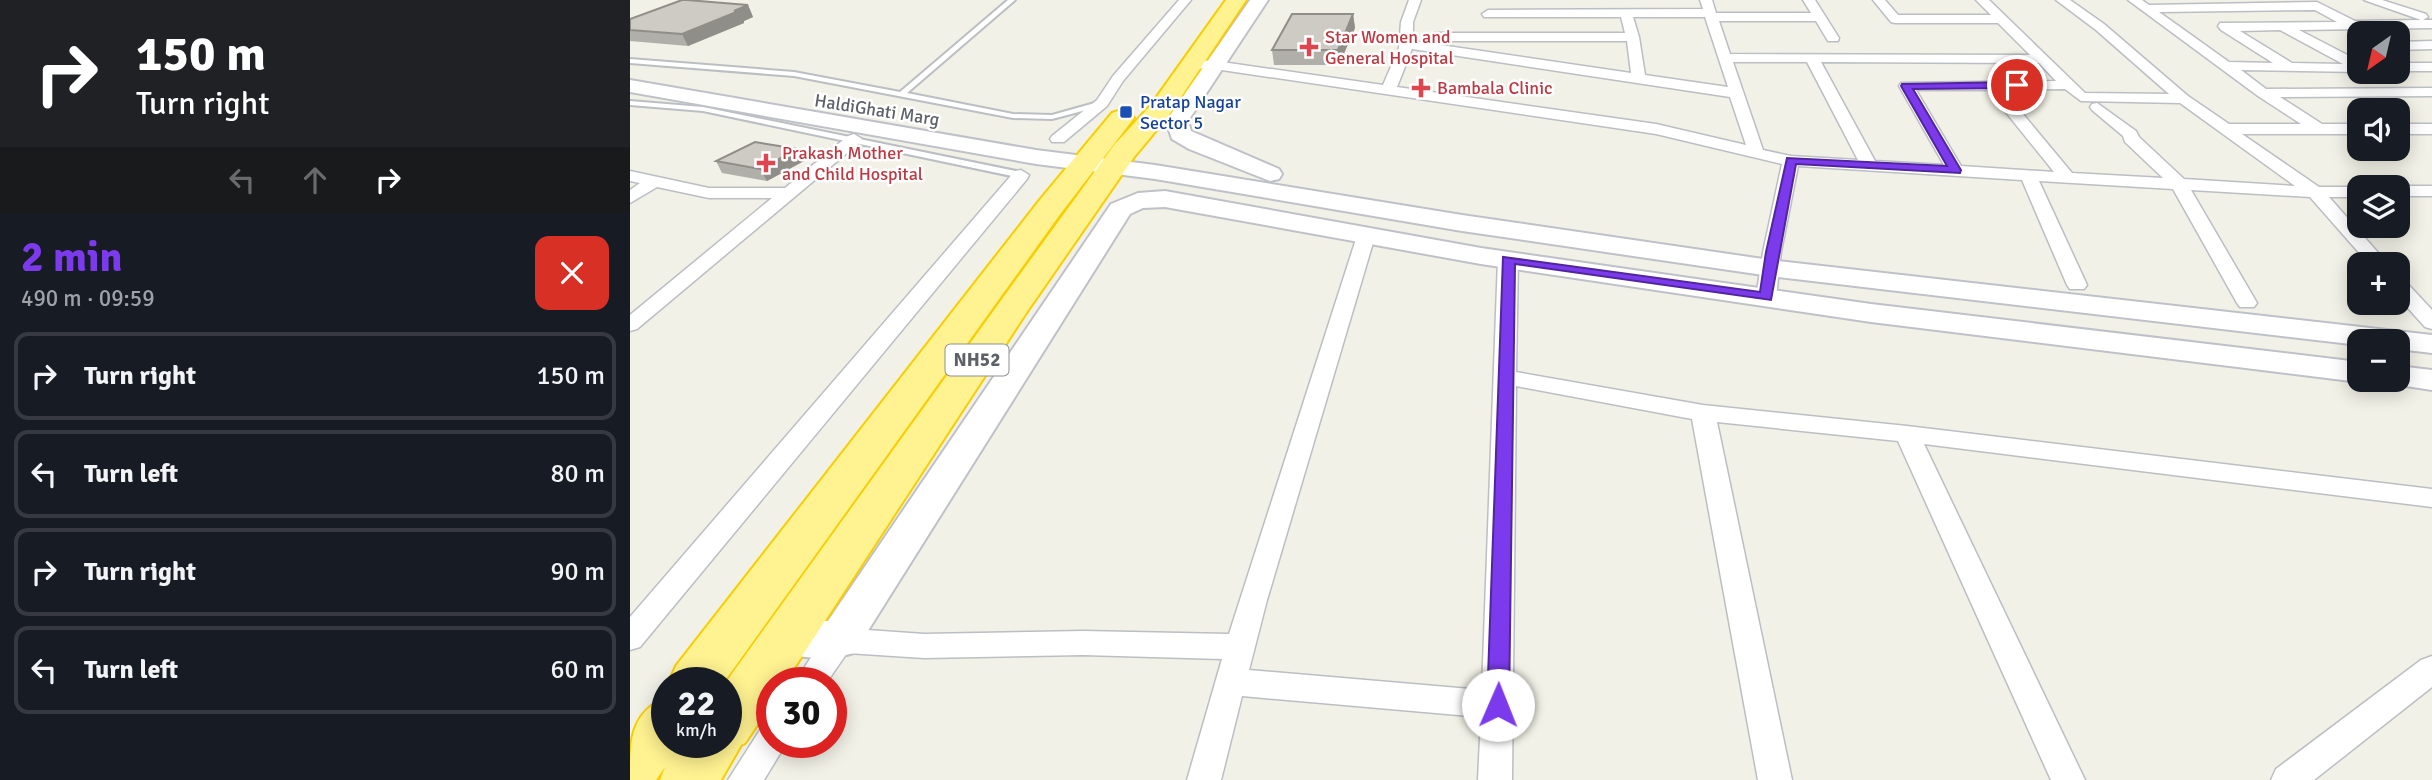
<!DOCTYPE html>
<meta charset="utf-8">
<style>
:root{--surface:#171b24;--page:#242831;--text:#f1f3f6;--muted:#9ea1a6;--line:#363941;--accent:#7c3aed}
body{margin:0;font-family:Signika,sans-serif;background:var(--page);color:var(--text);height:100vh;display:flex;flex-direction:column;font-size:26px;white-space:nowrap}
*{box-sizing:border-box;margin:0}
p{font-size:23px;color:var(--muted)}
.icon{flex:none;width:38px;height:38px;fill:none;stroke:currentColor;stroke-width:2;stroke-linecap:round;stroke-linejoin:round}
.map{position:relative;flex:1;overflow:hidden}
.sheet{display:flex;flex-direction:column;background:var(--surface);width:630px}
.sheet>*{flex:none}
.hud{background:#202124;color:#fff;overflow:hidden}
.needle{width:46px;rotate:214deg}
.fabs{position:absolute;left:1717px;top:21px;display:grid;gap:14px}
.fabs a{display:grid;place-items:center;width:63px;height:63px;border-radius:14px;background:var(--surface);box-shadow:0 4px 18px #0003;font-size:35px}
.speed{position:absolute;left:21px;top:667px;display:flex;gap:14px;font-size:35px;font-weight:700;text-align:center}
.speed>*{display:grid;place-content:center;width:91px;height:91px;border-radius:50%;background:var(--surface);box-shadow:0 4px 18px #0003;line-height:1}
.speed small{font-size:18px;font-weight:400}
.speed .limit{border:10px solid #d22;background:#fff;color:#111}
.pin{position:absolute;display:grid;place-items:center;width:60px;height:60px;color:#fff;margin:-30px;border:4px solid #fff;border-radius:50%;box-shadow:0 2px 7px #0007}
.me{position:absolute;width:77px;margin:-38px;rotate:1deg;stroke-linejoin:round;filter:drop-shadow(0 0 5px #0008)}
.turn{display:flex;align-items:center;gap:24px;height:147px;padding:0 21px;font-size:32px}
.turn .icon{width:91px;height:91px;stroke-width:2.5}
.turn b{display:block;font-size:49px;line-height:60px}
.lanes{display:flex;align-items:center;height:66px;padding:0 21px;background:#0003;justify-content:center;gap:35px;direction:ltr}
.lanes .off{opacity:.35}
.round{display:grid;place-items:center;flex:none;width:74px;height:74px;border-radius:14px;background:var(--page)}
.headline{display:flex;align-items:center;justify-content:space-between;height:119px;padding:0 21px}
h1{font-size:42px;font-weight:700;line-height:52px;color:var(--accent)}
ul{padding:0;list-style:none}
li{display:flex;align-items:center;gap:21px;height:88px;margin:0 14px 10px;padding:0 7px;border:4px solid var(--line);border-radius:14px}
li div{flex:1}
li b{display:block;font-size:26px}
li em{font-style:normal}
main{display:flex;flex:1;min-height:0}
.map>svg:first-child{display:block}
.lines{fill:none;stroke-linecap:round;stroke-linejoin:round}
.lane-casing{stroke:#bbbec3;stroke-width:4}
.street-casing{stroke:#bbbec3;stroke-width:3}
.secondary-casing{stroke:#bfc1c9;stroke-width:4}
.highway-casing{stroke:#f9ce00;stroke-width:4}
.lane{fill:#fff;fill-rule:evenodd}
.street{fill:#fff;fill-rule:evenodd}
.secondary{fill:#fff;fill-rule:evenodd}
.highway{fill:#fff291;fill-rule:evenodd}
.wall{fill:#b0afa9}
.shaded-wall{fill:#908e89}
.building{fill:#cdcbc4;stroke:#908e89;stroke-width:2}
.route{fill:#7c3aed;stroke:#51269a;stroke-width:2}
.health-dot{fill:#e0444e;stroke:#fff;stroke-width:2.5}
.transit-dot{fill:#1a4fb4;stroke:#fff;stroke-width:2.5}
.labels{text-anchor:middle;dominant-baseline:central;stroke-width:5;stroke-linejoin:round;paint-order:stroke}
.far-health-label{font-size:18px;fill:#be3a42;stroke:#fff;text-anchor:start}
.far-transit-label{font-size:18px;fill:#164399;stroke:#fff;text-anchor:start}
.far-street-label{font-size:18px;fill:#5e6169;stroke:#fff}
.shield{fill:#fff;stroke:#8e9096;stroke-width:2}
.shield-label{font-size:19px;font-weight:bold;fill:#5e6169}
</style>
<main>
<section class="sheet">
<div class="hud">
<div class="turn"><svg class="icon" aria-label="right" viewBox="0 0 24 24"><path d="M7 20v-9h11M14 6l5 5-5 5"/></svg><div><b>150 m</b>Turn right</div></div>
<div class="lanes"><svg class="icon off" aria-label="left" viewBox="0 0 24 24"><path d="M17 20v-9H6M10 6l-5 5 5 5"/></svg><svg class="icon off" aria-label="ahead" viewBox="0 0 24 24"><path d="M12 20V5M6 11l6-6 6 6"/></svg><svg class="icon" aria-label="right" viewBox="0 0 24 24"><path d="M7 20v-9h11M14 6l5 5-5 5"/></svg></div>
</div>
<div class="headline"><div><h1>2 min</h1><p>490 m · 09:59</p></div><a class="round" style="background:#d93025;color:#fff"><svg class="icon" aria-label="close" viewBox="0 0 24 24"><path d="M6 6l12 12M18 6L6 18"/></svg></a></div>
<ul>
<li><svg class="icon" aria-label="right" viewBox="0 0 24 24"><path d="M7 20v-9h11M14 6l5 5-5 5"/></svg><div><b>Turn right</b></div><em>150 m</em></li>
<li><svg class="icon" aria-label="left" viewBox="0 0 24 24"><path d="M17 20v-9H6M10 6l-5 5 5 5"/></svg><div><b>Turn left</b></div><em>80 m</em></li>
<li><svg class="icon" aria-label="right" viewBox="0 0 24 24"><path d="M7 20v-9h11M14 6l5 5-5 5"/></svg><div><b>Turn right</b></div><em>90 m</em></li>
<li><svg class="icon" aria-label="left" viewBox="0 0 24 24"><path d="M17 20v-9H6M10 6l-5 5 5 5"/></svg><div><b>Turn left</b></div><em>60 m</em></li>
</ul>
</section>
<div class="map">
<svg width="1802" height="780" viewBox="0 0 1802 780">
<rect width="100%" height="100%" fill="#f2f1e7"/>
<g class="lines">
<defs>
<g id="lane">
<path d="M378,0H385L277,93L383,114L422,115L472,101L476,103L475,105L422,119L383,118L164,76L0,63V59L164,72L270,92Z"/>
<path d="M0,101L73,107L391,172L396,175L391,178L73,111L0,105Z"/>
</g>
<g id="street">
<path d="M549,0H561L493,81L477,106L434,142H422L420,139L422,136L467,100L483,76Z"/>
<path d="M779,0H791L783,22V41L1001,73L997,41H804L798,37L804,33H995L991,17H854L852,14L858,10L1073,9L1070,0H1082L1086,13H1181L1173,0H1185L1209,38L1208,41H1198L1186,21H1089L1100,54L1400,55L1368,23H1265L1261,22L1243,0H1255L1268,15H1361L1346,0H1359L1455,93L1539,94L1466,30L1426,0H1440L1474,24L1558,96L1599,124H1671L1628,96L1498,0H1512L1519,5L1687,2L1725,21L1791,20L1734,0H1752L1796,14L1798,17L1793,20H1802V28L1669,30L1729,61V72L1611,70L1636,89L1802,88V96L1650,97L1692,124H1729V134H1612L1689,187H1731L1729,197H1699L1758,264H1739L1680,197L1561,190L1627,303L1624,307H1610L1607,303L1543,189L1409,181L1457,285L1454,289H1440L1437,285L1392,180L1168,166L1151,252L1146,297L1143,301H1129L1126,297L1133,252L1152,164L1026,134L585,69L562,68L555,64L562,60L585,61L753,85L769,48L771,22ZM1685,10L1707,22L1590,23L1588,26L1591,30L1643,63L1599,62L1529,12ZM1003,17H1075L1098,87L1015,75L1009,37ZM1650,30L1713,64L1662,63L1610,31ZM782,49L1100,97L1116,145L1026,124L767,87ZM1103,62H1177L1228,160L1161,156L1133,150ZM1191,62L1409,63L1426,81L1271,83L1269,86L1314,165L1245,161ZM1435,89L1451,101L1550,103L1665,186L1554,179L1509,137L1506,131L1467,103L1462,104L1460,107L1462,110L1493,136L1495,142L1533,178L1442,173L1373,90ZM1286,90H1358L1424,172L1331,166Z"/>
<path d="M1802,41V49L1768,50V42Z"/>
<rect x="1768" y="63" width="34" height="8"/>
<rect x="1768" y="124" width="34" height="10"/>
<path d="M224,134L232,139L230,142L7,329L0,331V315L142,198H79L27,187L0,203V190L10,183L0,181V171L79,188H155L218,136Z"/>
<path d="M391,170L399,175L397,179L10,647L0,650V617L385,171Z"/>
<path d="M1768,186H1802V196H1768V187H1762Z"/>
<path d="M736,230L745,236L637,600L619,670L852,690L868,259L878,253L888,259L886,372L1073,405L1277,426L1802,489V507L1294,444L1455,780H1421L1268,441L1087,422L1162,780H1128L1062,419L886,386L882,780H848L851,717L612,696L591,780H557L592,659L453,655L294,658L217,653L197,682H165L198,631L209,628L294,634L453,631L599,634L727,236Z"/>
<path d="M1768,279L1775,281L1802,310V329L1795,327L1768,297Z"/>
<path d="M1802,656V687L1684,780H1641L1646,769L1791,660Z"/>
<path d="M142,725V742H157L134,780H98L130,730Z"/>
</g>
<g id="secondary">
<path d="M620,0H638L558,121L561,131L649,169L652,174L649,179L640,181L559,149L542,139L536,121Z"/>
<path d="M0,80L406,150L525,165L832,215L1140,260L1802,335V353L1768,349V341H1729V345L1140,276L832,231L525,179L406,164L0,92Z"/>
<path d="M535,191L851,248L1241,304L1729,362V380H1738L1729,382L1241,322L851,264L535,207L513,208L500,214L224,653C199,661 167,658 142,650L135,637L142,624L157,619L198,621L481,204L508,193Z"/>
<path d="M1768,366L1802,370V390L1756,383L1754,380H1768Z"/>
</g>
<g id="highway">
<path d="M596,0H616L539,115L504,157L396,313L155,682H142V703L115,743L111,745L91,780H30L35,767L26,780H0C0,740 0,713 37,697V742H96V682L367,306L484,145L521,105Z"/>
<path d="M491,110L500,113L504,118L431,213L94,682H39L46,666L409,201L482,113Z"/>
</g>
</defs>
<use href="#lane" class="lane-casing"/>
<use href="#street" class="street-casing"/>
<use href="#secondary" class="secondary-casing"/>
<use href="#highway" class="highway-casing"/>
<use href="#lane" class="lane"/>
<use href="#street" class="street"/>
<use href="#secondary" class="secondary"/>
<use href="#highway" class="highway"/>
</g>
<g class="wall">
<path d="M118,5L123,17L114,21V23L58,46L0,41V19Z"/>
<path d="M723,14L725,28L709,65H644L642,50Z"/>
<path d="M168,149L174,161L137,181L92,173L86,161Z"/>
</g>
<g class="shaded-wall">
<path d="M118,5L123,17L114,21V23L58,46L52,34Z"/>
<path d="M723,14L725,28L709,65L708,50Z"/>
<path d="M168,149L174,161L137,181L130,169Z"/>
</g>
<g class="building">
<path d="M52,0H57L118,5L104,11H109L52,34L0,30V19Z"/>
<path d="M662,14H723L708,50H642Z"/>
<path d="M125,142L168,149L130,169L86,161Z"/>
</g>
<path class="route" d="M1387,82L1392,85L1391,88L1283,89L1331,170L1330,173L1166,164L1141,300L885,264L879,705L876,712L868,714L860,712L857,705L873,257L1130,292L1136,252L1157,158L1317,166L1271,86L1272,84Z"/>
<g class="health-dot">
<path d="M675.5 36.5h7v7h7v7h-7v7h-7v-7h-7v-7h7z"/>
<path d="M787.5 77.5h7v7h7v7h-7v7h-7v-7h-7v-7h7z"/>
<path d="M132.5 152.5h7v7h7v7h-7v7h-7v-7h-7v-7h7z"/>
</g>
<rect class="transit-dot" x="489" y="105" width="14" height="14" rx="3.5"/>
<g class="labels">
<g class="far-health-label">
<text x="695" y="37">Star Women and<tspan x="695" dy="21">General Hospital</tspan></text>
<text x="807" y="88">Bambala Clinic</text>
<text x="152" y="153">Prakash Mother<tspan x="152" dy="21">and Child Hospital</tspan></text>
</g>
<g class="far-transit-label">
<text x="510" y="102">Pratap Nagar<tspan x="510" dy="21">Sector 5</tspan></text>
</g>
<g class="far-street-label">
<text transform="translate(247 110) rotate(9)">HaldiGhati Marg</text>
</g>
<rect class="shield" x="315.5" y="344.5" width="63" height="31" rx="5"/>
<g class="shield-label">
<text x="347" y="360">NH52</text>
</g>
</g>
</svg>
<div class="fabs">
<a><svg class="needle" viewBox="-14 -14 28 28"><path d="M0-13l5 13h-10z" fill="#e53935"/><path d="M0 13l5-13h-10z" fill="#9ea1a6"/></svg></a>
<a><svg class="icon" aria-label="sound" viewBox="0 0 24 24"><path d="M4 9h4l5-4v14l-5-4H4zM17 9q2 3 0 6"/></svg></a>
<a><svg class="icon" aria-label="layers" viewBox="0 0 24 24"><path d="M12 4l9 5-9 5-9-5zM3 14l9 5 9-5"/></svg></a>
<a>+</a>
<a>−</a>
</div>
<div class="speed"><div>22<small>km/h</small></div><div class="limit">30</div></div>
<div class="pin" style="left:1387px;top:85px;background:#d93025"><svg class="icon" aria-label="arrive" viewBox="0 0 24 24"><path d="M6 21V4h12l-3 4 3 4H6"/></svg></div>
<svg class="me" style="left:868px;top:705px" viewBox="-20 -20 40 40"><circle r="19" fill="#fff"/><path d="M0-13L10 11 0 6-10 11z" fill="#7c3aed"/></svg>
</div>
</main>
